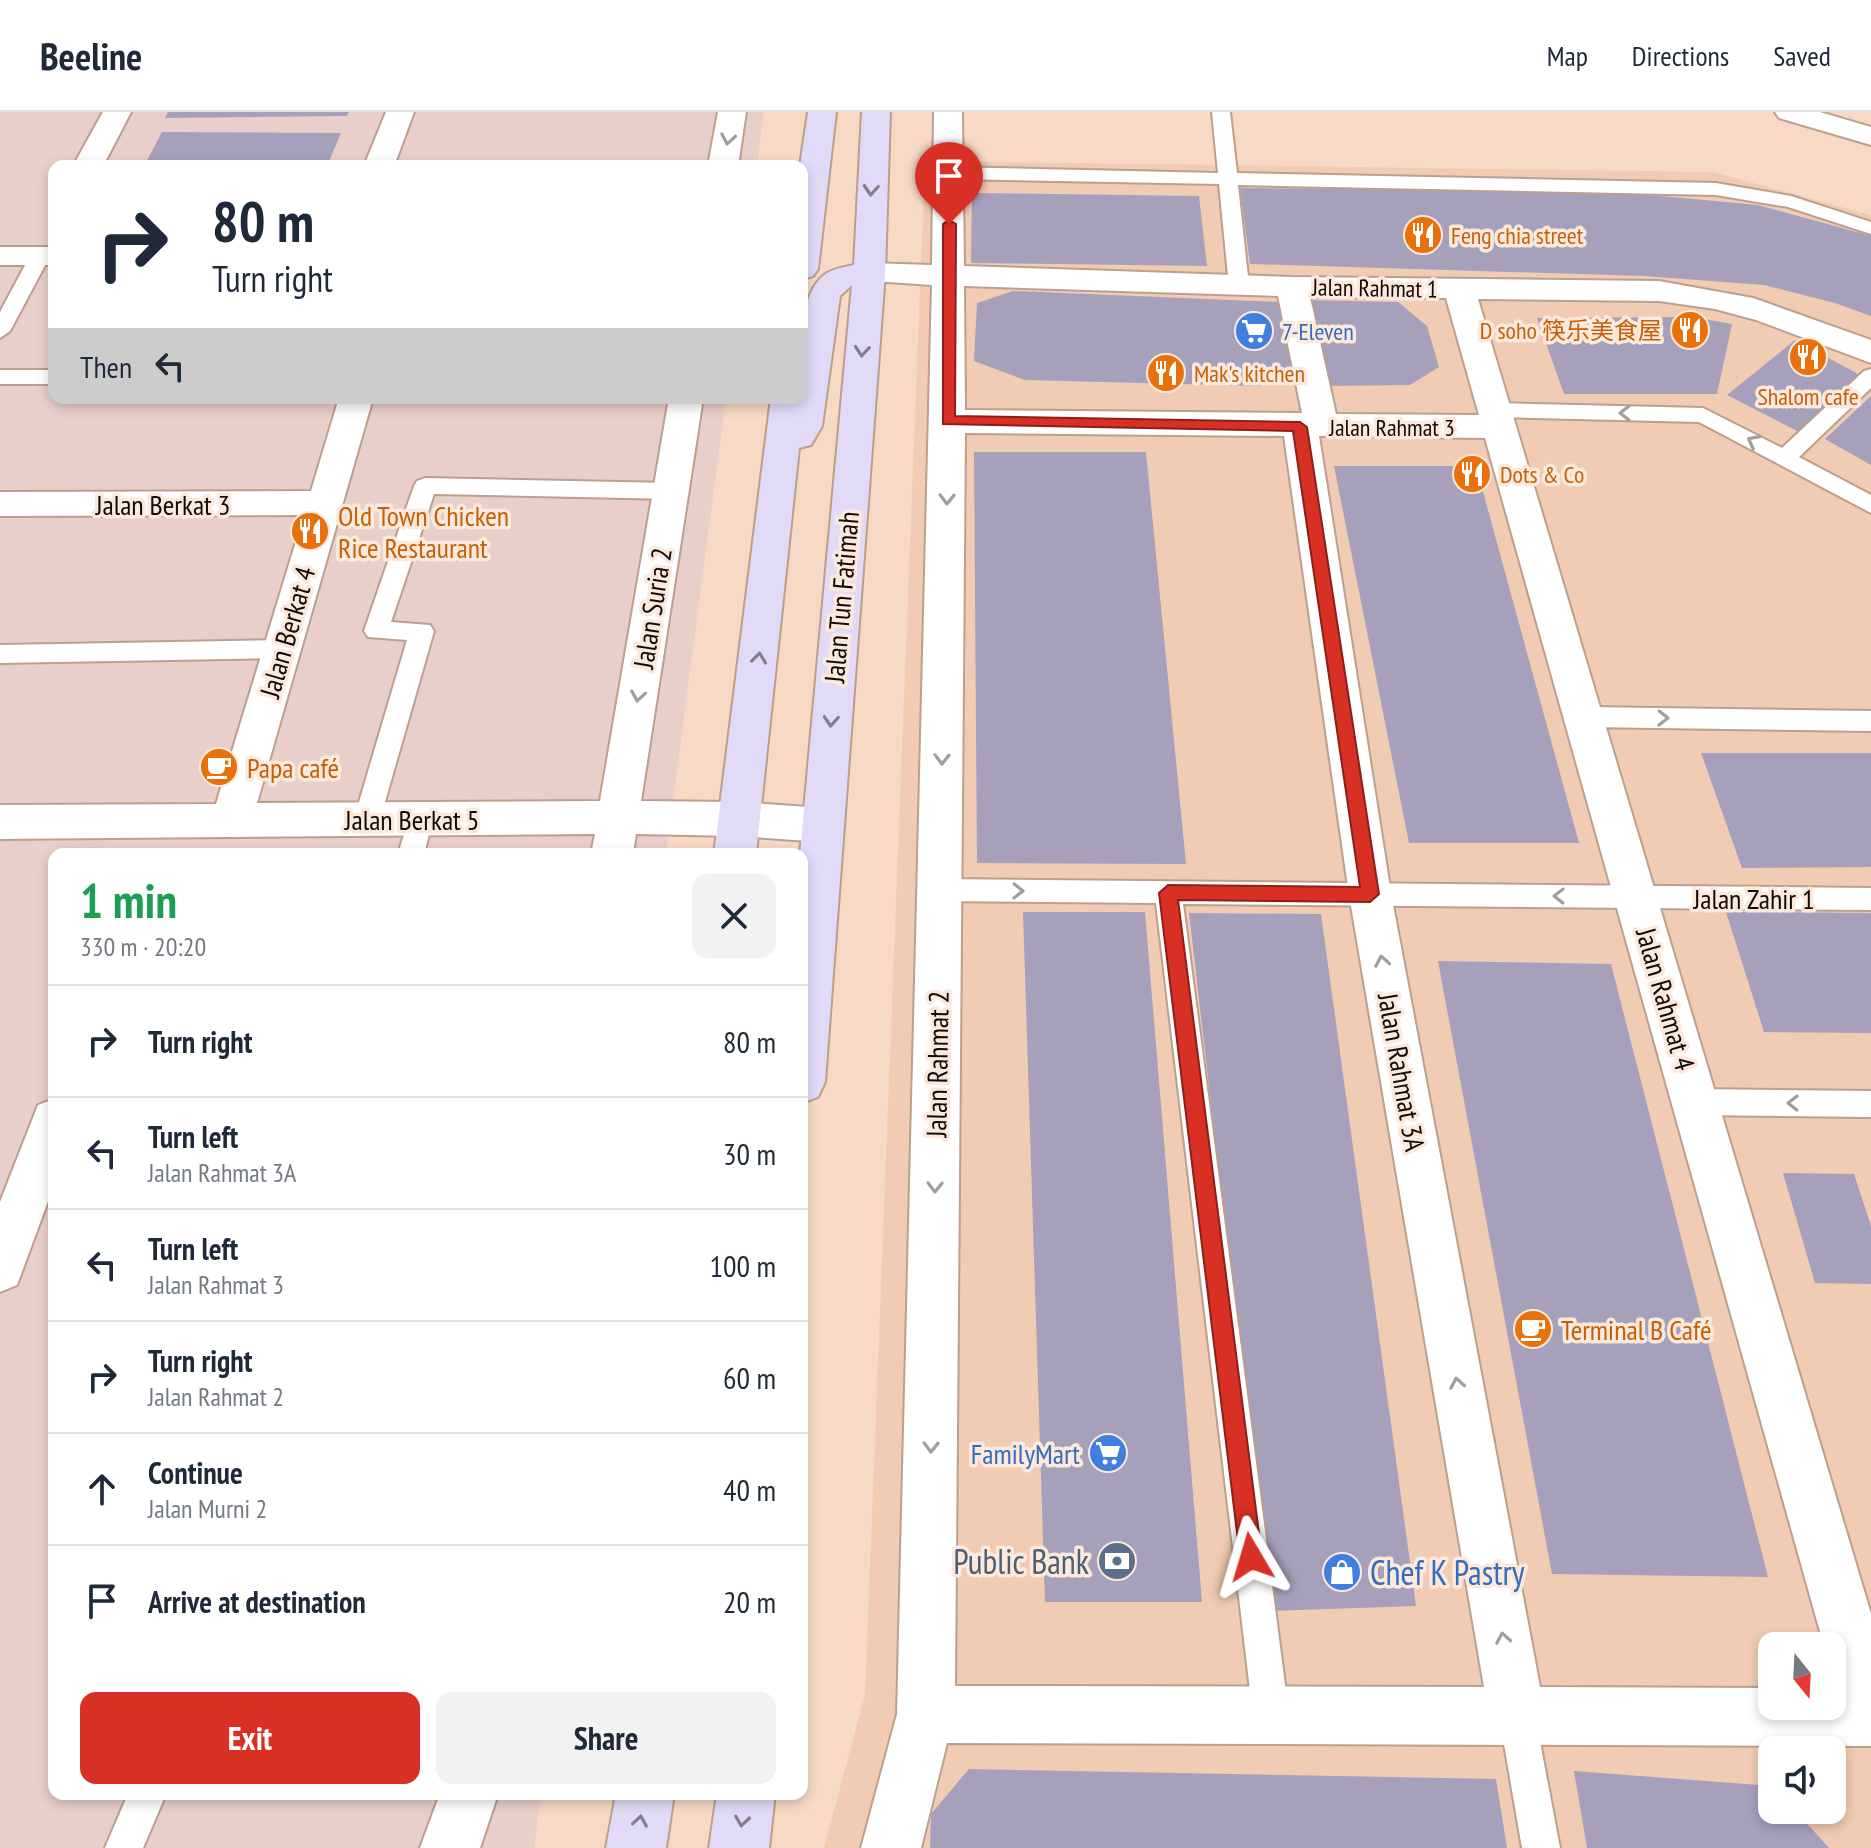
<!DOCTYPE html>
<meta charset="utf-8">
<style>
:root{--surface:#fff;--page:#f2f2f3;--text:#1f2937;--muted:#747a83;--line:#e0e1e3;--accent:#d93025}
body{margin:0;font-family:"PT Sans Narrow","Noto Sans SC",sans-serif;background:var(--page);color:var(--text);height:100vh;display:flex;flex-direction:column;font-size:30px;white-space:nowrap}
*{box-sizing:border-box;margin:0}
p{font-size:26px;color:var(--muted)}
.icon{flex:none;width:44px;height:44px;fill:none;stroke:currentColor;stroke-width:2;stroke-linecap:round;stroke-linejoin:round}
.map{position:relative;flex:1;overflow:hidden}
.panel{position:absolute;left:48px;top:736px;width:760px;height:952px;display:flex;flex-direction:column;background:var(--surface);border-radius:16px;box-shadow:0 4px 12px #0003}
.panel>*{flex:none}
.guide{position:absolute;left:48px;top:48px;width:760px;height:244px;border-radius:16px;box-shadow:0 4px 12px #0003;background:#fff;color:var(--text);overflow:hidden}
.needle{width:52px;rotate:162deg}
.fabs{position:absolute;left:1758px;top:1520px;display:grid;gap:16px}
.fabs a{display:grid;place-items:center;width:88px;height:88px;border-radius:16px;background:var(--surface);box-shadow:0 4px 12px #0003;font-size:40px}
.pin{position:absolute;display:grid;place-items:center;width:68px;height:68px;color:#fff;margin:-82px -34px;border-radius:50% 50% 50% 0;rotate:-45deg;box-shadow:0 0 8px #0007}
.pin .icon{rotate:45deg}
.me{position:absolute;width:88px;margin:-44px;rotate:353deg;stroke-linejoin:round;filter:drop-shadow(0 0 6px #0008)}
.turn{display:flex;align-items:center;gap:28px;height:168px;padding:0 32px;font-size:36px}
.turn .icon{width:104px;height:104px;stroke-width:2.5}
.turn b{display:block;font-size:56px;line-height:68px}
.then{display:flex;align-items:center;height:76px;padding:0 32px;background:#0003;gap:16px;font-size:30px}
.round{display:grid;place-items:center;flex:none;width:84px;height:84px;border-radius:16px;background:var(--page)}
.overview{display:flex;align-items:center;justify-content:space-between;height:136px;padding:0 32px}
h1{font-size:48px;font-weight:700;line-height:60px;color:#1e9e55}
.cta{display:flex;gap:16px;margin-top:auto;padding:16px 32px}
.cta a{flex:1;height:92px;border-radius:16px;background:var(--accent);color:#fff;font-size:32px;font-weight:700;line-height:92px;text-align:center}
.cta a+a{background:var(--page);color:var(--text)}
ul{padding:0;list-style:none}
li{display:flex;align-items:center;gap:24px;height:112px;padding:0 32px;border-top:2px solid var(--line)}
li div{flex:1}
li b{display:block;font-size:30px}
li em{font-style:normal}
header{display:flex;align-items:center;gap:48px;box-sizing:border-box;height:112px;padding:0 40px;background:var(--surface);border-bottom:2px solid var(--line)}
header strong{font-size:38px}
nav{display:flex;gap:44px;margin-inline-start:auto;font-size:28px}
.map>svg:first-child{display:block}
.built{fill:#f1cbb3;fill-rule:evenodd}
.industrial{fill:#e9cfca}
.building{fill:#a7a0bb}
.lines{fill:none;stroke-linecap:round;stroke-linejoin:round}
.service-casing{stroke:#bc9f8d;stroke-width:4}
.minor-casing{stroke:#bc9f8d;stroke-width:4}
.secondary-casing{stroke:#bc9f8d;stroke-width:4}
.service{fill:#fff;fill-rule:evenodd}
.minor{fill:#fff;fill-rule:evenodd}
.secondary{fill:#e2dbf8;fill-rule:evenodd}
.oneway{stroke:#a19d9b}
.oneway2{stroke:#857d8b}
.route{fill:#d93025;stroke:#8d1f18;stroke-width:2}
.labels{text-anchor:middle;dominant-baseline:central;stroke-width:7;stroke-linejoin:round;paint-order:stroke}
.far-food-label{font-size:24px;fill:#c56008;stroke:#fce9dd;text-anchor:start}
.far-street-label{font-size:24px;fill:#140a05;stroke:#fce9dd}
.far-shop-label{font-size:24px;fill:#366cbe;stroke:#fce9dd;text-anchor:start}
.street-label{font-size:28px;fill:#140a05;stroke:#fce9dd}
.food-label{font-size:28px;fill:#c56008;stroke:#fce9dd;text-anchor:start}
.shop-label{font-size:28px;fill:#366cbe;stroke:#fce9dd;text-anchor:end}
.near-service-label{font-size:34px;fill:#4e5e75;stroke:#fce9dd;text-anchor:end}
.near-shop-label{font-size:34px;fill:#366cbe;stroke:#fce9dd;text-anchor:start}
</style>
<header>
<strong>Beeline</strong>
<nav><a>Map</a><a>Directions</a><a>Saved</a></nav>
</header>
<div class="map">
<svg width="1871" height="1736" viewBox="0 0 1871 1736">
<rect width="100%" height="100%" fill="#f8d9c5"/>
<path class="built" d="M925,49L1713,60L1871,103V1736H824L865,1583ZM1772,1534H1832V1594H1772ZM1772,1638H1832V1698H1772Z"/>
<path class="industrial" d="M0,0H764L757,54H54V286H726L666,742H54V1682H541L534,1736H0Z"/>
<g class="building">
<path d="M168,0H349L347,4L165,6Z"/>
<path d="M162,20L341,21L327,54H144Z"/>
<path d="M1240,76L1607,79L1758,93L1871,124V204L1835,191L1764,173L1644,164L1250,152Z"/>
<path d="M972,81L1199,84L1207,154L971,151Z"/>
<path d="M1013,179L1281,190L1292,260L1259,274L1025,268L974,249L977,191Z"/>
<path d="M1303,188L1398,190L1427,214L1439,255L1410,273L1323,274Z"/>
<path d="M1693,205L1732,212L1717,282H1564L1537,206Z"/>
<path d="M1795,228L1860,263L1799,320L1727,283Z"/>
<path d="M1871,284V353L1825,327Z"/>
<path d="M974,340H1146L1186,752L977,751Z"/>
<path d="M1334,354H1476L1579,731H1409Z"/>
<path d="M1701,641H1871V755L1742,756Z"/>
<path d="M1023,800H1145L1202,1490H1045Z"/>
<path d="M1726,800L1871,801V921L1764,920Z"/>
<path d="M1189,801L1321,802L1416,1494L1270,1499Z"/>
<path d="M1438,849L1611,852L1768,1465L1552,1462Z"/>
<path d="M1783,1061L1854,1062L1871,1114V1172L1815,1171Z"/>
<path d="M969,1657L1496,1667L1507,1736H930L931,1702Z"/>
<path d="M1574,1659L1772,1674V1698H1795L1829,1736H1587Z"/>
</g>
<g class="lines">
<defs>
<g id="service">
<path d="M1212,0H1230L1237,61L1716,71L1791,84L1871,110V122L1788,95L1716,83L1238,73L1249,174L1239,180L1229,174L1219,72L950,67L941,61L950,55L1218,61Z"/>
<path d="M40,138L50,144L10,219L0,226V200L30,144Z"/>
<path d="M1871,257V276L1799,345L1871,383V401L1699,310L1497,305L1489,303L1486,298L1489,293L1497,291L1703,296L1782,336L1864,259Z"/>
<rect x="0" y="258" width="54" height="14"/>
<path d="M425,366L672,371L680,374L683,379L680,384L672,387L434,382L391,510L430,513L434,519L380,707L376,714L367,718L358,714L354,707L407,528L368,525L364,519L414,374L417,369Z"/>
<path d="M282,528L291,531L294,537L291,543L282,546L0,551V533Z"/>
<path d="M1585,595L1871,599V619L1585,615L1576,612L1573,605L1576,598Z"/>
<path d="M420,696L429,700L433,707L424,742H398L411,700Z"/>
<path d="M940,767L1871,776V798L1183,792L1289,1603L1284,1616L1271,1621L1258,1616L1253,1603L1156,791L940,789L930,786L927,778L930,770Z"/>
<path d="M1696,977L1871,979V1005L1696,1003L1686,999L1681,990L1686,981Z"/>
<path d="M1517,1585L1530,1590L1535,1603L1560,1736H1522L1499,1603L1504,1590Z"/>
<path d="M128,1682H166L143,1736H105Z"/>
</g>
<g id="minor">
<path d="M103,0H131L103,54H73Z"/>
<path d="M386,0H414L394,54H364Z"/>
<path d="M718,0H746L738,54H708Z"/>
<path d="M934,0H962L964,154L1292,165L1659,169L1753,186L1871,228V251L1756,208L1715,197L1659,189L1478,187L1871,1502V1634L947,1631L921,1736H861L897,1602L932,173L858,168L853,161L858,154L869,151L932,153ZM964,174L1278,184L1302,301L965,298ZM1310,185L1446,186L1479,303L1336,302ZM965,321L1284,324L1349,782L1484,1575L955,1574ZM1319,324L1485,326L1824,1534H1832V1561L1836,1576H1832V1594H1772V1576L1540,1575L1391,782Z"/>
<path d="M1775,0H1820L1871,15V33L1779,6Z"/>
<rect x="0" y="135" width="54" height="18"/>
<path d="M339,286H373L257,691L600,689L669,286H703L641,689L738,690L823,696L838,701L844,713L838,725L823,730L738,724L636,722L633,742H591L595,722L0,727V693L216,692L304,403L0,404V380L311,379Z"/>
<path d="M54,987V1073L17,1173L0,1180V1090L38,993Z"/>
<path d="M440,1682H498L480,1736H420Z"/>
</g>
<g id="secondary">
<path d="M808,0H836L818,157L813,164L802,167L800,54Z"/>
<path d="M862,0H890L885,161L825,970L818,985L802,991L800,742L852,173L840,184L822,314L811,333L799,336L756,742H714L771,286H802C802,253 795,186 824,163C832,157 844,155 854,153Z"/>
<path d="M616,1682H674L666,1736H606Z"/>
<path d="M717,1682H775L769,1736H709Z"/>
</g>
</defs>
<use href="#service" class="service-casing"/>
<use href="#minor" class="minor-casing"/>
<use href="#secondary" class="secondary-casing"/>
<use href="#service" class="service"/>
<use href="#minor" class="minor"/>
<use href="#secondary" class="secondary"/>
</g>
<defs><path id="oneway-chevron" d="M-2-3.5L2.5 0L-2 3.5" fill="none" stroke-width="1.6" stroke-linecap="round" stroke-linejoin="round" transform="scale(2)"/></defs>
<g class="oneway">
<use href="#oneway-chevron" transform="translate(728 27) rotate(100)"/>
<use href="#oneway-chevron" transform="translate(1625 301) rotate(-179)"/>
<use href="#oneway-chevron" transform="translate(1753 329) rotate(-152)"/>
<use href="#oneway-chevron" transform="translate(947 387) rotate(91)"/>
<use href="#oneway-chevron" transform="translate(638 584) rotate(99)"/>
<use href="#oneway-chevron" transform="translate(1663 606) rotate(1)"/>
<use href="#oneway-chevron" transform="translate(942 647) rotate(91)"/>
<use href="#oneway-chevron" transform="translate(1018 779) rotate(1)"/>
<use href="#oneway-chevron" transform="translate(1559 784) rotate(-179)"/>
<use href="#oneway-chevron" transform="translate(1382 849) rotate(-100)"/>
<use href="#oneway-chevron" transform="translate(1793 991) rotate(-179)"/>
<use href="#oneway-chevron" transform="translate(935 1075) rotate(91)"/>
<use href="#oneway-chevron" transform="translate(1457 1271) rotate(-100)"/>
<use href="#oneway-chevron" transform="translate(931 1335) rotate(91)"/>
<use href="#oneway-chevron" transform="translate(1503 1526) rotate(-100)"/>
</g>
<g class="oneway2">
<use href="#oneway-chevron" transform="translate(871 78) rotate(94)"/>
<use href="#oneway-chevron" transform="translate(862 239) rotate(95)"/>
<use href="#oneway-chevron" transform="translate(759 546) rotate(-83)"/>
<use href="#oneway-chevron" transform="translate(831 609) rotate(94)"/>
<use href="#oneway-chevron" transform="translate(640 1709) rotate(-81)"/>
<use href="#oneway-chevron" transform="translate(742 1709) rotate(98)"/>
</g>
<path class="route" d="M949,108L956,112L955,304L1300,310L1307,315L1379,782L1370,790L1178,788L1262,1445L1259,1453L1251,1456L1243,1453L1240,1445L1159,781L1168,773L1360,775L1293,319L943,312V112Z"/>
<defs>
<symbol id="restaurant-disc" viewBox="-11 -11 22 22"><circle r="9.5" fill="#e8710a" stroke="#fce9dd"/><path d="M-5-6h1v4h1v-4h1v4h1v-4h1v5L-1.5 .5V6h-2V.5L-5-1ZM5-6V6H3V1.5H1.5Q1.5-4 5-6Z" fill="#fff"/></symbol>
<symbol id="supermarket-disc" viewBox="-11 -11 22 22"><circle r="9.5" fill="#3f7fe0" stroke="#fce9dd"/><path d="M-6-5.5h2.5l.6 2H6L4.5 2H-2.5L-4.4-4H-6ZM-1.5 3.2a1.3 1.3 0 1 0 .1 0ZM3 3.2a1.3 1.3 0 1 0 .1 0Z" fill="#fff"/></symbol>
<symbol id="cafe-disc" viewBox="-11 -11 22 22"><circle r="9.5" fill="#e8710a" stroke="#fce9dd"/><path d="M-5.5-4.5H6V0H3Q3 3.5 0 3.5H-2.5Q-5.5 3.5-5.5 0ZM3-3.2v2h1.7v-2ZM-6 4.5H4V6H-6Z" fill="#fff"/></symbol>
<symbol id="bank-disc" viewBox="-11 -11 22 22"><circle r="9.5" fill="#5c6f8a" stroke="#fce9dd"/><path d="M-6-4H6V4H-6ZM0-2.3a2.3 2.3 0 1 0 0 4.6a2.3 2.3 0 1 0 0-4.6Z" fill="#fff"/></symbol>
<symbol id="shop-disc" viewBox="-11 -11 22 22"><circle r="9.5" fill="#3f7fe0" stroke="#fce9dd"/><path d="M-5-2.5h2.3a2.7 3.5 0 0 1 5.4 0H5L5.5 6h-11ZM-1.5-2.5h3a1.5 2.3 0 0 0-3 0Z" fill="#fff"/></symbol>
</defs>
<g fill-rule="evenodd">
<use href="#restaurant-disc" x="1401" y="101" width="44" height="44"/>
<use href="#restaurant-disc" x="1668" y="196" width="44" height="44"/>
<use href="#supermarket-disc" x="1232" y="197" width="44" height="44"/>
<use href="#restaurant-disc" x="1786" y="223" width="44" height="44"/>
<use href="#restaurant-disc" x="1144" y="239" width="44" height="44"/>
<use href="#restaurant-disc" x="1450" y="340" width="44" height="44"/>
<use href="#restaurant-disc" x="288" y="397" width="44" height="44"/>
<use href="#cafe-disc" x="197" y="633" width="44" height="44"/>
<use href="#cafe-disc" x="1511" y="1195" width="44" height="44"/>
<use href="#supermarket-disc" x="1086" y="1319" width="44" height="44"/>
<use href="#bank-disc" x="1095" y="1427" width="44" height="44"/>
<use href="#shop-disc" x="1320" y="1438" width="44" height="44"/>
</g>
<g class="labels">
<g class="far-food-label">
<text x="1451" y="123">Feng chia street</text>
<text x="1662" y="218" text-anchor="end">D soho 筷乐美食屋</text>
<text x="1194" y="261">Mak's kitchen</text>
<text x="1808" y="284" text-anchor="middle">Shalom cafe</text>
<text x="1500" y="362">Dots &amp; Co</text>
</g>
<g class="far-street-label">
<text transform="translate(1375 176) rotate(1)">Jalan Rahmat 1</text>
<text x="1392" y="315">Jalan Rahmat 3</text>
</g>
<g class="far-shop-label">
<text x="1282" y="219">7-Eleven</text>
</g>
<g class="street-label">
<text x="163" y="392">Jalan Berkat 3</text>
<text transform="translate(841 485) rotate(-85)">Jalan Tun Fatimah</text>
<text transform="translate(652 496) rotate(-81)">Jalan Suria 2</text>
<text transform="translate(287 520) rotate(-74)">Jalan Berkat 4</text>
<text x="412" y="707">Jalan Berkat 5</text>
<text x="1754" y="786">Jalan Zahir 1</text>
<text transform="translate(1666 887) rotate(74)">Jalan Rahmat 4</text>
<text transform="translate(937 952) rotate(-89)">Jalan Rahmat 2</text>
<text transform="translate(1402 960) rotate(80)">Jalan Rahmat 3A</text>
</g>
<g class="food-label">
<text x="338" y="403">Old Town Chicken<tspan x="338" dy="32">Rice Restaurant</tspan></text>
<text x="247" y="655">Papa café</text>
<text x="1561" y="1217">Terminal B Café</text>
</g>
<g class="shop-label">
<text x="1080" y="1341">FamilyMart</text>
</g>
<g class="near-service-label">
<text x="1089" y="1449">Public Bank</text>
</g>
<g class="near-shop-label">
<text x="1370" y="1460">Chef K Pastry</text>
</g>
</g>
</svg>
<div class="fabs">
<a><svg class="needle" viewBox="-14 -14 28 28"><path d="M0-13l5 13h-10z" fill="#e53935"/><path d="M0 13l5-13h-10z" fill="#747a83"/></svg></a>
<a><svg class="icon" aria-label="sound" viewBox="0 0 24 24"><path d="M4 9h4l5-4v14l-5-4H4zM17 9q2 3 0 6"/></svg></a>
</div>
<div class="pin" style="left:949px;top:112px;background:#d93025"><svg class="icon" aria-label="arrive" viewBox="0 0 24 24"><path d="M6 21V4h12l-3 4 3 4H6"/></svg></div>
<svg class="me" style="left:1251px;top:1445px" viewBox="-20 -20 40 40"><path d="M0-17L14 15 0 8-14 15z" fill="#d93025" stroke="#fff" stroke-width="4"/></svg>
<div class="guide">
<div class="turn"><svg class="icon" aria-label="right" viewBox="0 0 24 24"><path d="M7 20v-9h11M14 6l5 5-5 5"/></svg><div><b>80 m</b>Turn right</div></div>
<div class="then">Then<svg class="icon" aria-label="left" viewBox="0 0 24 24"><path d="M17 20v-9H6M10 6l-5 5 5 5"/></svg></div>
</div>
<section class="panel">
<div class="overview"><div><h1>1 min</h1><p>330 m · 20:20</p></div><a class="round"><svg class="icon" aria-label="close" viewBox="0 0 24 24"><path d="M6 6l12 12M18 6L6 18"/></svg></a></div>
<ul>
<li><svg class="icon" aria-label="right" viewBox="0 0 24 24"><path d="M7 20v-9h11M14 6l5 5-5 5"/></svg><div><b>Turn right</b></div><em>80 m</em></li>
<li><svg class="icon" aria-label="left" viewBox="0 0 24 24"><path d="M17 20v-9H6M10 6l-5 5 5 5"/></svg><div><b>Turn left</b><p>Jalan Rahmat 3A</p></div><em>30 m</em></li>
<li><svg class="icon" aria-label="left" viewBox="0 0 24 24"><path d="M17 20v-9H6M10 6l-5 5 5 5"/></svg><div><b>Turn left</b><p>Jalan Rahmat 3</p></div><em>100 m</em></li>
<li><svg class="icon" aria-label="right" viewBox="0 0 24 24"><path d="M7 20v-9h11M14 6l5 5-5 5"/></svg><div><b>Turn right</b><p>Jalan Rahmat 2</p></div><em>60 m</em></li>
<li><svg class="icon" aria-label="ahead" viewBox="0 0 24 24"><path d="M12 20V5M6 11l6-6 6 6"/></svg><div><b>Continue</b><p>Jalan Murni 2</p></div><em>40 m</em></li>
<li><svg class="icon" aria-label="arrive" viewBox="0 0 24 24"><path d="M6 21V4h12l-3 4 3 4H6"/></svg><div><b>Arrive at destination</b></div><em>20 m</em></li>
</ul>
<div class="cta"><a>Exit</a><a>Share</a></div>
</section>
</div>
